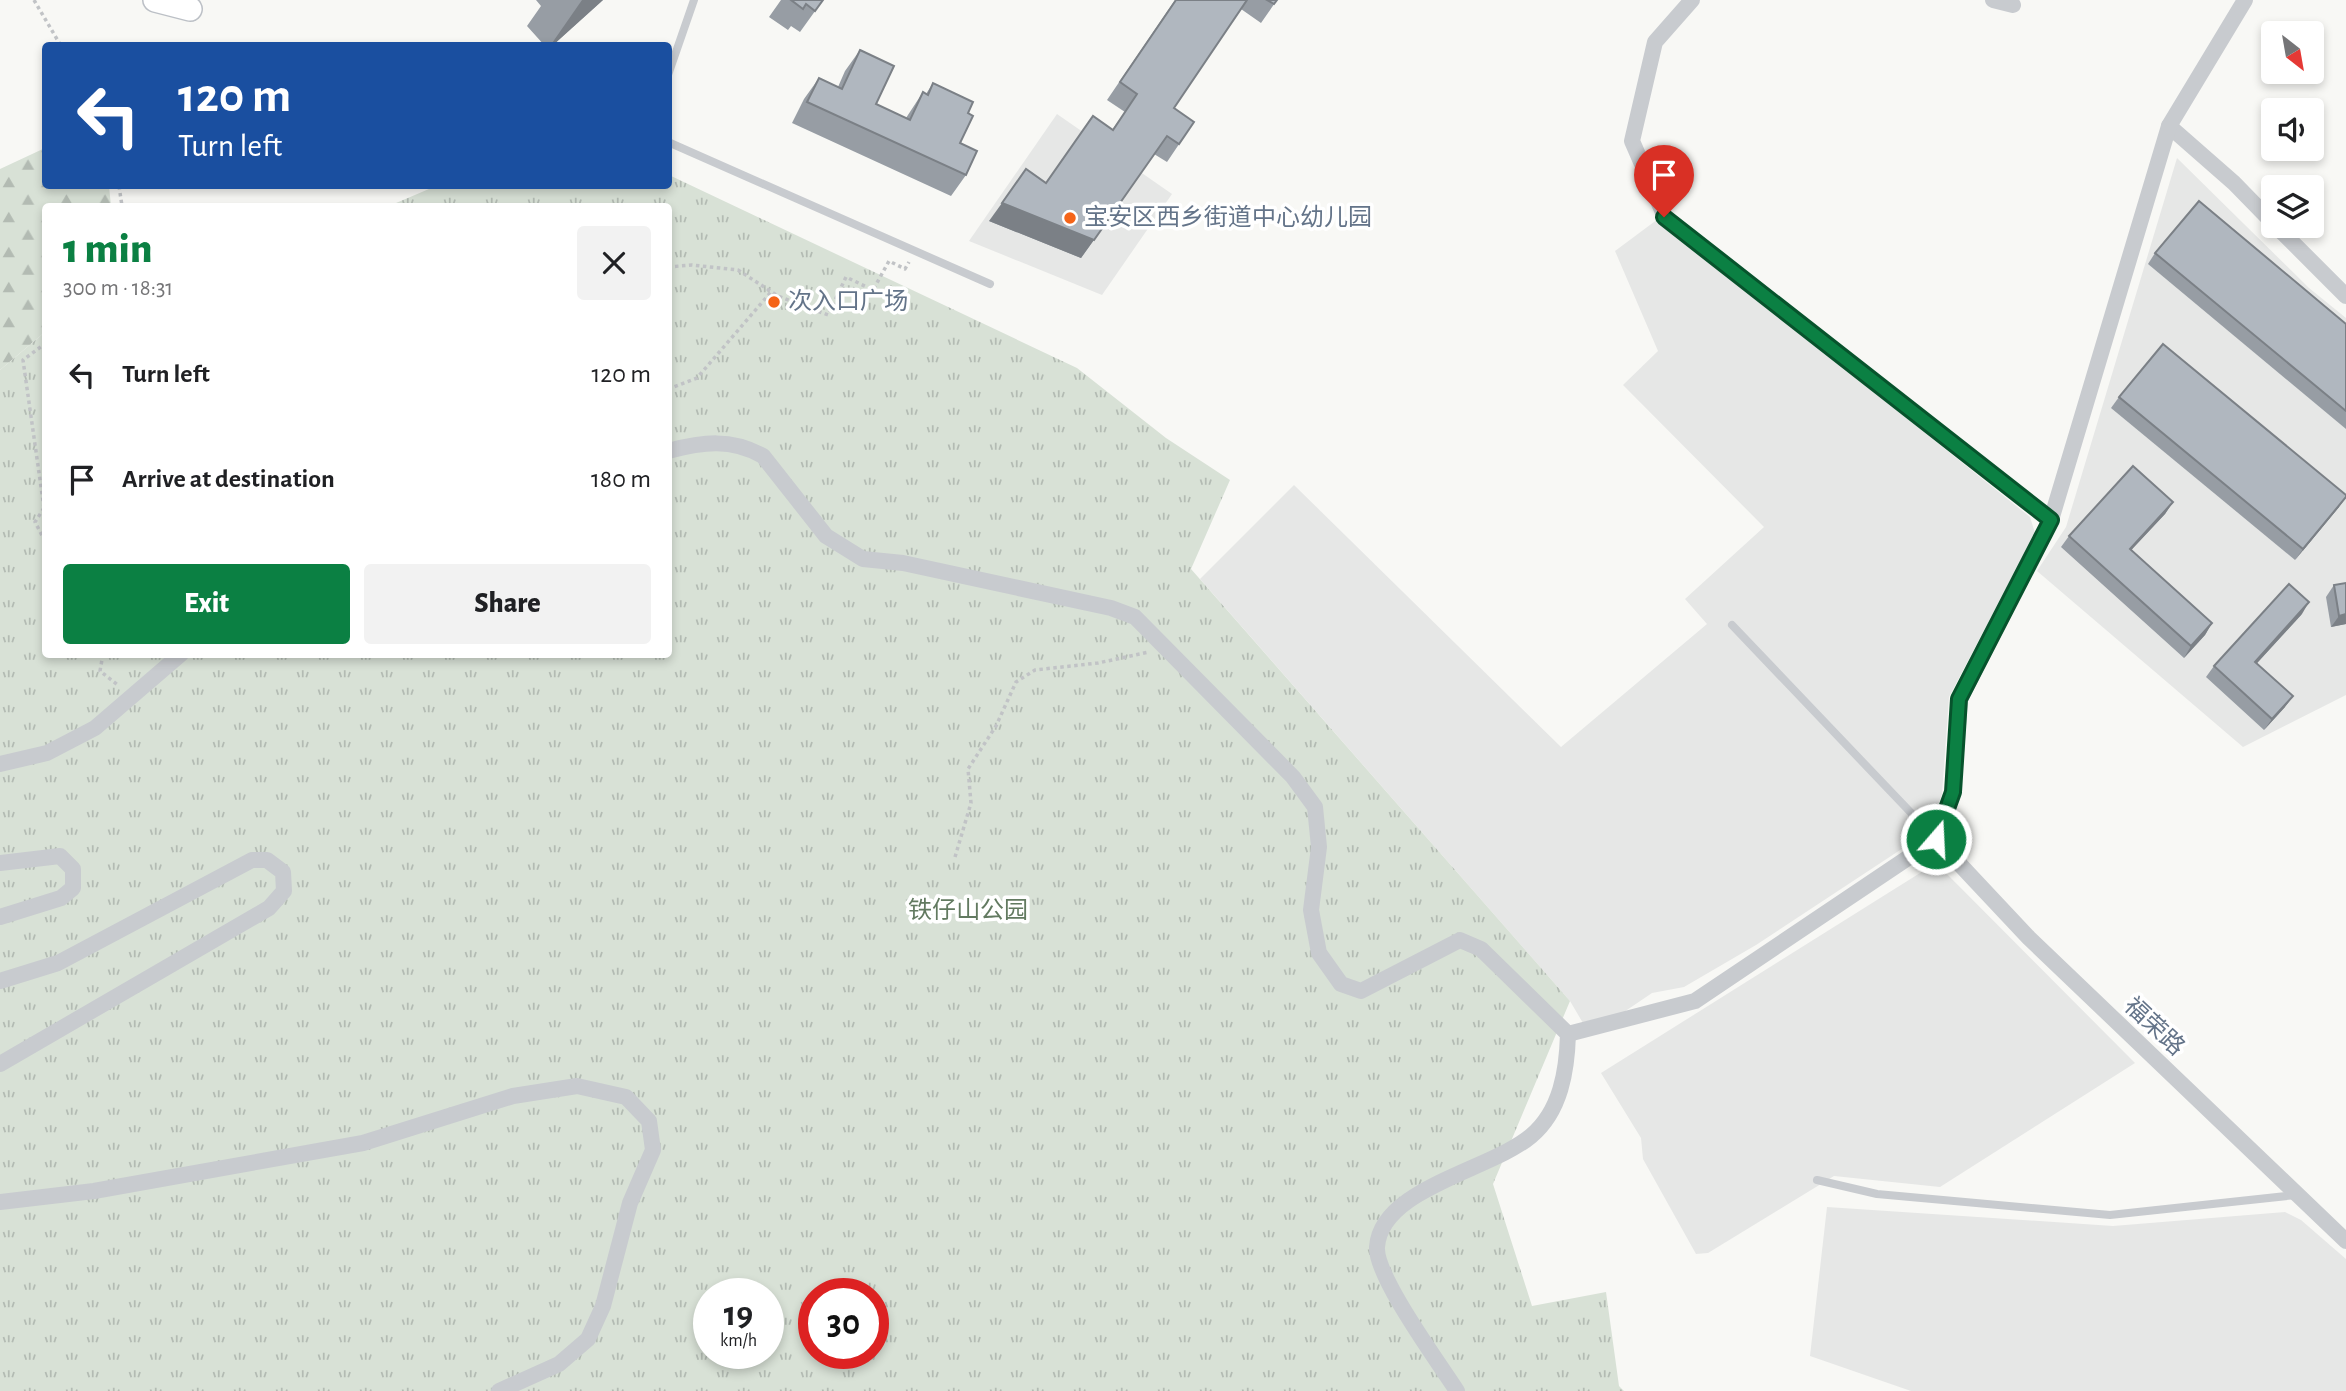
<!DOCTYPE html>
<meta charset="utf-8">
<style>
:root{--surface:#fff;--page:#f2f2f2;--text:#202124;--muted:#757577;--accent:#0b8043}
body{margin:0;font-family:"Alegreya Sans","Noto Sans SC",sans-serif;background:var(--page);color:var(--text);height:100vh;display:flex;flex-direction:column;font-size:26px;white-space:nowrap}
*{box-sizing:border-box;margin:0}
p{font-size:23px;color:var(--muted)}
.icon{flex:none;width:38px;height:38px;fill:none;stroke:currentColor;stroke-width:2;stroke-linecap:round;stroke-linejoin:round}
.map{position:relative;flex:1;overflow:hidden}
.drawer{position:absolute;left:42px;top:203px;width:630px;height:455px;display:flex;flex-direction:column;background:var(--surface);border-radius:7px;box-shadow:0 4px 10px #0003}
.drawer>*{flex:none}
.top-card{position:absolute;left:42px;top:42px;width:630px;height:147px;border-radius:7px;box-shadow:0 4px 10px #0003;background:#1a4fa0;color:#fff;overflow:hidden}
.needle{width:46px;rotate:149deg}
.tools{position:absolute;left:2261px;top:21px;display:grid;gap:14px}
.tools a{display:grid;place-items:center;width:63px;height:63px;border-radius:7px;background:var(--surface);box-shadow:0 4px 10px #0003;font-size:35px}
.speed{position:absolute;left:693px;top:1278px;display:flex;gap:14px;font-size:35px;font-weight:700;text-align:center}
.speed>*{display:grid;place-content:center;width:91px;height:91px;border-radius:50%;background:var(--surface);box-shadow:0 4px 10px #0003;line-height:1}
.speed small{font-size:18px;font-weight:400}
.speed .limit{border:10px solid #d22;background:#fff;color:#111}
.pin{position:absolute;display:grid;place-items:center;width:60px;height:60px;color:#fff;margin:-72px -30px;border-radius:50% 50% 50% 0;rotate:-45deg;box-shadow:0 0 7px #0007}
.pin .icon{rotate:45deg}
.me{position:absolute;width:77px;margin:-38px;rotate:19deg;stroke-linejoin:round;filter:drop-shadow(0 0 5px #0008)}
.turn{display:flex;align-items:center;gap:24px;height:147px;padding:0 21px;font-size:32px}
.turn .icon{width:91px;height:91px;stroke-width:2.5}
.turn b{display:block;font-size:49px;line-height:60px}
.round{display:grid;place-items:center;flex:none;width:74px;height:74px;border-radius:7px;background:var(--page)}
.headline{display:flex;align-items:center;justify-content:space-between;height:119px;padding:0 21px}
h1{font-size:42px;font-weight:800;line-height:52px;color:var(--accent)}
.button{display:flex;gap:14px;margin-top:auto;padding:14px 21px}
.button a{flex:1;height:80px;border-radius:7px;background:var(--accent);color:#fff;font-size:28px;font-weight:800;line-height:80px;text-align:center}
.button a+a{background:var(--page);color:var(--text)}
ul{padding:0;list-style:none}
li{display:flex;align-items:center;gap:21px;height:105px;padding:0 21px}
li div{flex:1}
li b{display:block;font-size:26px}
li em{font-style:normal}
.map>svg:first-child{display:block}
.built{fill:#e6e7e6}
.forest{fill:url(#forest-firs)}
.park{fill:url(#park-tufts);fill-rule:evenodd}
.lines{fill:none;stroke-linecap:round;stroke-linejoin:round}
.secondary-casing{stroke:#bcc0c6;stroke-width:26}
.path{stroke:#c1c3c6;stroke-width:3.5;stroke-dasharray:3.5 3.5;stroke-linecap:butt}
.lane{stroke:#c8cbcf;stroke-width:8}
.street{stroke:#c8cbcf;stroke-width:16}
.secondary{stroke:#fff;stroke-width:23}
.wall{fill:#979da4}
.shaded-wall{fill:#7b8086}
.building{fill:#b0b7bf;stroke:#7b8086;stroke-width:2}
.route-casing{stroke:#07532c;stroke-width:18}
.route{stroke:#0b8043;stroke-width:12}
.poi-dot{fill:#f56418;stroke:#fff;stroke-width:2.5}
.labels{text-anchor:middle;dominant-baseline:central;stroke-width:7;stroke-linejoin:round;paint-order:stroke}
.poi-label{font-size:24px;fill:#647489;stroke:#fff;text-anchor:start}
.park-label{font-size:24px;fill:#627a60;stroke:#fff}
.street-label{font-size:24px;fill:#647489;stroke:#fff}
</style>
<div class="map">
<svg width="2346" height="1391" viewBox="0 0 2346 1391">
<defs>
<pattern id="forest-firs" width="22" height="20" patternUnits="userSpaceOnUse" patternTransform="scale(1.75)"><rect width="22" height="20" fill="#d8e1d6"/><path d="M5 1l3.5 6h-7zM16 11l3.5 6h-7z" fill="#b3bbb3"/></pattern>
<pattern id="park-tufts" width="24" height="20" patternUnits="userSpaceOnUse" patternTransform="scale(1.75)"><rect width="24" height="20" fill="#d8e1d6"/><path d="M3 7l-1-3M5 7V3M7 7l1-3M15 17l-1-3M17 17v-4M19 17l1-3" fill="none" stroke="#b3bbb3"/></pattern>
</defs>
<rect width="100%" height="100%" fill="#f8f8f5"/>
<g class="built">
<path d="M1057,114L1172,194L1102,295L969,241Z"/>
<path d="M2177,158L2309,288L2346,318V695L2243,747L2037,571L2066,527Z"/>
<path d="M1658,219L2030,517L2035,533L1949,697L1942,794L1929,831L1756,945L1684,987L1652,993L1590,1035L1570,1001L1200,579L1294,485L1561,747L1707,624L1685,599L1764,527L1623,385L1658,351L1615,251Z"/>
<path d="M1936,863L2135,1063L1940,1187L1834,1176L1708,1253L1696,1254L1643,1159L1641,1138L1601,1073Z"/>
<path d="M1827,1207L2113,1226L2285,1212L2301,1220L2346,1259V1391H1911L1810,1356Z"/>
</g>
<path class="forest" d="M45,148L46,186H109L111,206H46L45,332L0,370V169Z"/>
<path class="park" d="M669,175L1077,368L1166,438L1230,480L1191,569L1570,1001L1493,1184L1532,1306L1606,1292L1619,1386L1624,1391H0V370L45,332L46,654H668V206H389L436,186H668ZM709,1293H768V1353H709ZM814,1293H873V1353H814Z"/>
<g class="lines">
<defs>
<path id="secondary" d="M155,0L190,9"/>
</defs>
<use href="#secondary" class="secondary-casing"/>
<g class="path">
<path d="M34,0L61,46"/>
<path d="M119,186L122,206"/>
<path d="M668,267L692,265L738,270L778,296L828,315L846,277L873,290L889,261L905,269L909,262"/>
<path d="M668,389L697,378L771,292"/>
<path d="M44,508L23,360L46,343"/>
<path d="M44,508L35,522L46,543"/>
<path d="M103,654L100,671L119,686"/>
<path d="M955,857L971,803L968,769L996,726L1016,682L1035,670L1098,663L1149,652"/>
</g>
<g class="lane">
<path d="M668,75L694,0"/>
<path d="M668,142L990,284"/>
<path d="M1732,625L1936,839"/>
<path d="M1817,1180L1877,1194L2110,1215L2296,1195"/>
</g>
<g class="street">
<path d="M1692,0L1655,42L1632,141L1665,217L2051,520"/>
<path d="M1993,0L2013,5"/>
<path d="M2169,126L2234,183L2273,223"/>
<path d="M2276,226L2346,296"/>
<path d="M668,451C703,442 731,438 763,456L826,536L863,559L903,563L1111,608L1135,617L1293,777L1315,807L1319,847L1311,910L1319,953L1341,984L1361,991L1460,940L1481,949L1568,1034C1567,1070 1561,1111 1531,1136C1491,1170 1381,1188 1377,1247C1375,1276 1439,1363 1457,1391"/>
<path d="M0,764L47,753L95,728L181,654"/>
<path d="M1936,839L2029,938L2346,1241"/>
<path d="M0,863L60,856L73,869V888L61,898L0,917"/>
<path d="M0,981L58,963L252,860H267L283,872L284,891L269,908L0,1064"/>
<path d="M1568,1034L1695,1001L1936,839L1953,792L1960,699L2051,520L2169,126L2245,0"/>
<path d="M0,1202L94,1191L363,1143L513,1096L577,1086L626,1097L649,1121L653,1150L630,1203L603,1306L588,1339L559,1364L499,1391"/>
</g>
<use href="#secondary" class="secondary"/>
</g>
<g class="wall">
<path d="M536,0H603L552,46H545L527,26L541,6Z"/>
<path d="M781,0H823L800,32L791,26L788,30L769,17Z"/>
<path d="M1175,0H1277L1261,23L1241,9L1174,108L1194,122L1167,162L1154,154L1081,258L989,221L1046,183L1112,130L1125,112L1107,100Z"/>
<path d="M860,50L876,104L906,118L923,92L926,94L933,83L968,113L960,143L966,175L951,196L792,123L804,99L819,78L838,87L845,71Z"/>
<path d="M2155,253L2346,324V429L2148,264Z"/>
<path d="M2119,397L2339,507L2295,560L2111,408Z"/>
<path d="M2173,502L2165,514L2131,550L2212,623L2205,635L2184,658L2061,547L2069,536Z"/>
<path d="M2334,585L2346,624L2331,627L2326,597Z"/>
<path d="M2302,614L2257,663L2285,707L2264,730L2206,677L2214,666Z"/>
</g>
<g class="shaded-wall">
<path d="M582,0H603L552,46H550Z"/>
<path d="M1002,203L1094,240L1081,258L989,221Z"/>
<path d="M2346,497L2339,507L2295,560L2303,549Z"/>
<path d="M2173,502L2165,514L2122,560L2130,549Z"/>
<path d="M2309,602L2302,614L2248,673L2255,662Z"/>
<path d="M2346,614V624L2331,627L2339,616Z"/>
<path d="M2212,623L2205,635L2184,658L2191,646Z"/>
<path d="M2293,696L2285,707L2264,730L2272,719Z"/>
</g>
<g class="building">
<path d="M791,0H823L815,11L806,4L803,9Z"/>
<path d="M1176,0H1247L1174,108L1194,122L1179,144L1167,136L1094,240L1002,203L1026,169L1046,183L1093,116L1113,130L1137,94L1120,82Z"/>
<path d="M1267,0H1277L1274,4Z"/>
<path d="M860,50L894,66L876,104L910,120L923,92L928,95L933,83L973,102L968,113L973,116L960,143L977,151L966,175L807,102L819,78L842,89Z"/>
<path d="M2199,201L2346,324V411L2155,253Z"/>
<path d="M2163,344L2346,495V497L2303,549L2119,397Z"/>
<path d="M2133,466L2173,502L2130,549L2212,623L2191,646L2069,536Z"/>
<path d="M2346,583V614L2339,616L2334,585Z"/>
<path d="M2289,584L2309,602L2255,662L2293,696L2272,719L2214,666Z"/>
</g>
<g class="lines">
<defs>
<path id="route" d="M1664,217L2051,520L1959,699L1953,792L1936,839"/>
</defs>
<use href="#route" class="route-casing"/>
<use href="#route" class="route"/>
</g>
<g class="poi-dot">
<circle cx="1070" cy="218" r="7"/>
<circle cx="774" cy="302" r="7"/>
</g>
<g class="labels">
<g class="poi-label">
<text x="1084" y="218">宝安区西乡街道中心幼儿园</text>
<text x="788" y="302">次入口广场</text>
</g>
<g class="park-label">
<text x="968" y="911">铁仔山公园</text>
</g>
<g class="street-label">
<text transform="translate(2154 1027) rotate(43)">福荣路</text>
</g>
</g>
</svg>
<div class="tools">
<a><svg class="needle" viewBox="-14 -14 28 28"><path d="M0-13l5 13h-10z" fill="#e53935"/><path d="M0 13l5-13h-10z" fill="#757577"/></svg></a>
<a><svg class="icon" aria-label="sound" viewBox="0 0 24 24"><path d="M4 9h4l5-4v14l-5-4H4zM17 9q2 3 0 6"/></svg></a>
<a><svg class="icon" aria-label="layers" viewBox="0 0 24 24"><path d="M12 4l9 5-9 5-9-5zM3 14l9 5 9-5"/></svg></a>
</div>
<div class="speed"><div>19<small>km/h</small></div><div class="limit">30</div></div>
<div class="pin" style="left:1664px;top:217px;background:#d93025"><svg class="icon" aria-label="arrive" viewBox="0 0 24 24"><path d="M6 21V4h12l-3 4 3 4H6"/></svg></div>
<svg class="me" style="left:1936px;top:839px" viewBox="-20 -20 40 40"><circle r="17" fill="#0b8043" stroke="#fff" stroke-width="3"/><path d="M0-11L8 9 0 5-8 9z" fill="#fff"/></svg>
<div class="top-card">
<div class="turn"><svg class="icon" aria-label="left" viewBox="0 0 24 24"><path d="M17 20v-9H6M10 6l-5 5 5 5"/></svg><div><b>120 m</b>Turn left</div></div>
</div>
<section class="drawer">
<div class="headline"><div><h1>1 min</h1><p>300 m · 18:31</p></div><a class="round"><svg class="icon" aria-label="close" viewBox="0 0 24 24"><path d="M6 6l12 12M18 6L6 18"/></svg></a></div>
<ul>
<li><svg class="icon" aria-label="left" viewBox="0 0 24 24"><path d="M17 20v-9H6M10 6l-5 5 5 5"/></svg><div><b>Turn left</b></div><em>120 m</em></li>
<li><svg class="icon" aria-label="arrive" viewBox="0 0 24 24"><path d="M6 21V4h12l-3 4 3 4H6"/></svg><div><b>Arrive at destination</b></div><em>180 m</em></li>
</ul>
<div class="button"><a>Exit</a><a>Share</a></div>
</section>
</div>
